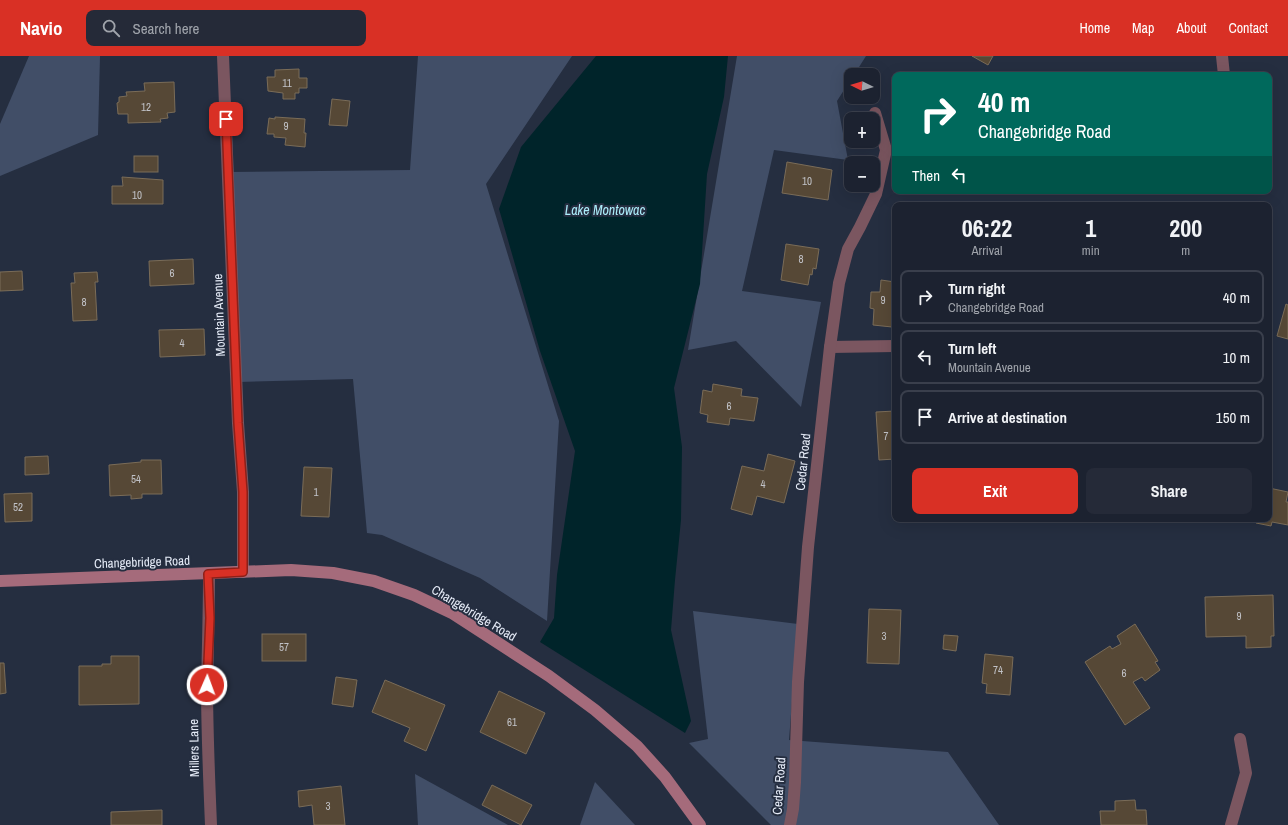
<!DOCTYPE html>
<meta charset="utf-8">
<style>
:root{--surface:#1c2230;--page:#252a38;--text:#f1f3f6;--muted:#a0a4ab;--line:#3a3f4c;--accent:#d93025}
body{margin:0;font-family:"Archivo Narrow",sans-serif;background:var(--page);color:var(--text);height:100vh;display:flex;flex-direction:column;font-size:15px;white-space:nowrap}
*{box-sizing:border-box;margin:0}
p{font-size:13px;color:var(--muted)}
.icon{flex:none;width:22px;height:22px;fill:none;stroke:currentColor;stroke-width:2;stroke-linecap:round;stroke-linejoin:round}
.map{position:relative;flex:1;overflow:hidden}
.drawer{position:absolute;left:892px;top:146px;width:380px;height:320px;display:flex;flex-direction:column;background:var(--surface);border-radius:8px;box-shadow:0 4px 16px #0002,0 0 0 1px var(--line)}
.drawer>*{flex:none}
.hud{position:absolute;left:892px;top:16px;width:380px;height:122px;border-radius:8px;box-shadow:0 4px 16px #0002,0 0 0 1px var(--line);background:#00695c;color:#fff;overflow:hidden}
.needle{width:26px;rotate:275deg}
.buttons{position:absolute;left:844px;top:12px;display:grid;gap:8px}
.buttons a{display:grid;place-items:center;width:36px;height:36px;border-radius:8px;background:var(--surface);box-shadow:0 4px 16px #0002,0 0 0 1px var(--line);font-size:20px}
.pin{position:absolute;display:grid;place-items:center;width:34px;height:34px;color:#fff;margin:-17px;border-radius:8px;box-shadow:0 2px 6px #0006}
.me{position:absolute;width:44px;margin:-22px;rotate:2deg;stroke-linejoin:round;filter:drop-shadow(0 0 3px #0008)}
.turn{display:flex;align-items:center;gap:14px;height:84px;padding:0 20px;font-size:18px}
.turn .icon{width:52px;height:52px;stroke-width:2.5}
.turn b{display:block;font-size:28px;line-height:34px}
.then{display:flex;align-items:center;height:38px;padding:0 20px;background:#0003;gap:8px;font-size:15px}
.eta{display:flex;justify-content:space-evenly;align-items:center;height:68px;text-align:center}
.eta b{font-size:24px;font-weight:800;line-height:28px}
.cta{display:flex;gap:8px;margin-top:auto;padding:8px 20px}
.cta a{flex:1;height:46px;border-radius:8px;background:var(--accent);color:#fff;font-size:16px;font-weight:800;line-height:46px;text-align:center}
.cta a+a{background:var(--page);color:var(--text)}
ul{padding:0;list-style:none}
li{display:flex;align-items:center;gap:12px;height:54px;margin:0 8px 6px;padding:0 12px;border:2px solid var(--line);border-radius:8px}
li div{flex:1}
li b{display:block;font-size:15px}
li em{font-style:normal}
header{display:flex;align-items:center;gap:24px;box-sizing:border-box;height:56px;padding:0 20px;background:var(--accent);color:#fff}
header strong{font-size:19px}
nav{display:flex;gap:22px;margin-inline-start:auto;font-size:14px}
.search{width:280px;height:36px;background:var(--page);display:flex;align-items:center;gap:10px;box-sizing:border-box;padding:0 14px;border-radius:8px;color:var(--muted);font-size:15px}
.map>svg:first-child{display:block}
.green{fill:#414e67}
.water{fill:#00242a}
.building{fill:#564836;stroke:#7a6c58}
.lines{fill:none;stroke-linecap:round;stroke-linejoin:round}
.street{stroke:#7b5660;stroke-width:12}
.secondary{stroke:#a56b7b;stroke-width:12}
.route-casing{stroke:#8d1f18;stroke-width:10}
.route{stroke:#d93025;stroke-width:7}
.labels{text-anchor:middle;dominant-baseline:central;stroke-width:4;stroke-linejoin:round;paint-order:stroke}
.number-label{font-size:11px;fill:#c1c2c7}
.street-label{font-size:13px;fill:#e5ebf7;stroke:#252e40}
.water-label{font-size:14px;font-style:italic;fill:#abecf9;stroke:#252e40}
</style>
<header>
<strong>Navio</strong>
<div class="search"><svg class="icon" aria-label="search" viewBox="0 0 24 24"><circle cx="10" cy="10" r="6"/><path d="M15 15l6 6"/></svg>Search here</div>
<nav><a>Home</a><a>Map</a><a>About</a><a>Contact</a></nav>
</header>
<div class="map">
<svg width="1288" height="769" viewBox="0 0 1288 769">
<rect width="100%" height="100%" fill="#252e40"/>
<g class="green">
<path d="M29,0H100L98,79L0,120V68Z"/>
<path d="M418,0H572L486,128L559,365L547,565L480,522L382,479L367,477L353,323L237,326L228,116L410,114Z"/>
<path d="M737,0H866L854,19H851V23L837,45L848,104L774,94L742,235L821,246L801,351L736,285L688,294Z"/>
<path d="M693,555L798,568L789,684L948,696L999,769H771L689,687L708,683Z"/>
<path d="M415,718L508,769H418Z"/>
<path d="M595,726L635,769H580Z"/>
</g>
<path class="water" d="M596,0H728L724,41L707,118L700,228L674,332L682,391L681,464L675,524L671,574L691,665L685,677L540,586L554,562L557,519L575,395L540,295L499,153L521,91Z"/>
<g class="building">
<path d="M972,0H993L988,9Z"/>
<path d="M299,13V22H307V32H299V37H295V43H283V37L268,35L267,21H275V14Z"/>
<path d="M174,26L175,56L167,57L168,62L160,63L161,66L128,67V58H118L117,47L119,46V41L127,40L126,36L145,35L144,27Z"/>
<path d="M332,43L350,45L347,70L329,69Z"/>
<path d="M275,61L305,63L304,77H306L305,91L285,89L286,82L274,81V78H267L269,62L275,63Z"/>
<rect x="134" y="100" width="24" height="16"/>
<path d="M787,106L832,114L828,144L782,137Z"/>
<path d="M122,121L163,124V148H112V130H123Z"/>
<path d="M786,188L819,193L816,213L813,212L812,219L810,218L808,229L781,224Z"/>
<path d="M193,203L194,228L150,230L149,205Z"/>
<path d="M22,215L23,234L0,235V216Z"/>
<path d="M97,216L98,226H95L97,264L73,265L71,227H75L74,217Z"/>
<path d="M881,224L895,226V262H893L892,271L873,269L874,253L870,252L871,236H880Z"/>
<path d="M1286,248L1288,249V283L1277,280Z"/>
<path d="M204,273L205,299L160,301L159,274Z"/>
<path d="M713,328L742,333L741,340L758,342L754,365L730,362L729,369L707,366L708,359L700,357L703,334L712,336Z"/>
<path d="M895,355V403L879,404L876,356Z"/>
<path d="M768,398L795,405L784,447L757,440L752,459L731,453L742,410L764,415Z"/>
<path d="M48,400L49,418L25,419V401Z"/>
<path d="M141,404H161L162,438H142V442L131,443V439L110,440L109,409L141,406Z"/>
<path d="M304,411L332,412L329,461L301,460Z"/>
<path d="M1269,432L1288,436L1286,446H1288V469L1272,466L1271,470L1256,467L1257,463H1269Z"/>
<path d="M32,437V465L5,466L4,438Z"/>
<path d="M1273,539L1274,580H1271V591L1246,592V580L1206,581L1205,541Z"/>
<path d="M869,553L901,554L899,608L867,607Z"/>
<path d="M1135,568L1158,605L1155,606L1160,614L1145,625L1142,621L1133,626L1150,652L1125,669L1085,606L1110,590L1112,593L1121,588L1117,580Z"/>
<rect x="262" y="578" width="44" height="27"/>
<path d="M944,579L958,580L956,595L943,593Z"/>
<path d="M985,598L1013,601L1010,639L986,637L987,628L982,627Z"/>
<path d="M111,600H139V648L79,649V610H102V608H111Z"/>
<path d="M0,607H4L6,637L0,638Z"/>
<path d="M336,621L357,624L353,651L332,648Z"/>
<path d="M385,624L445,649L426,695L404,685L410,672L372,656Z"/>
<path d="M499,635L545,657L526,698L480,676Z"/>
<path d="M492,729L532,749L521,769L482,749Z"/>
<path d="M341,730L345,769H314L312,749L299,751L298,735Z"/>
<path d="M1135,744L1136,754H1146L1147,769H1101L1100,755H1115V745Z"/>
<path d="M162,754V769H111V756Z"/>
</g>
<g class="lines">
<g class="street">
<path d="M223,0L238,367L243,436V516"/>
<path d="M1222,0L1224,19"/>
<path d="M830,291L895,290"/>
<path d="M209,518C209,554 208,591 207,628C207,675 209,722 211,769"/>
<path d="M790,769L793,753L795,726L798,626L808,491L830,291L839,227L848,193L860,171L876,138L886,94L875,57"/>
<path d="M1231,769L1246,717L1240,683"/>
</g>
<path class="secondary" d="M0,525L291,514L333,517L374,525L414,539L452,557L549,620L595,654L637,690L665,721L700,769"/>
</g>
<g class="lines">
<defs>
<path id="route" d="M207,629L210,562L208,518L243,516V436L238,367L226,63"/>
</defs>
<use href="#route" class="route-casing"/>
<use href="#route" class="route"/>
</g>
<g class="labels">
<g class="number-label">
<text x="287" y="27">11</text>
<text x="146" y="51">12</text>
<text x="286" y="70">9</text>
<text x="807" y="125">10</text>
<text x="137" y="139">10</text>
<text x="801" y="203">8</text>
<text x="172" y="217">6</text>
<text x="883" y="244">9</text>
<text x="84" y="246">8</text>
<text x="182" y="287">4</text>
<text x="729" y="350">6</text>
<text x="886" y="380">7</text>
<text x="136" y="423">54</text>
<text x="763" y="428">4</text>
<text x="316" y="436">1</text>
<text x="18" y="451">52</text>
<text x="1239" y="560">9</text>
<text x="884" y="580">3</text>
<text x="284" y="591">57</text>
<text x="998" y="614">74</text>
<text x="1124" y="617">6</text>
<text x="512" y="666">61</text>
<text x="328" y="750">3</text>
</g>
<g class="street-label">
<text transform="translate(219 259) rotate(-92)">Mountain Avenue</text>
<text transform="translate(803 406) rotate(-84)">Cedar Road</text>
<text transform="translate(142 506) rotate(-2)">Changebridge Road</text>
<text transform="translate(474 557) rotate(31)">Changebridge Road</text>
<text transform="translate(194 692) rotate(-91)">Millers Lane</text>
<text transform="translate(779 730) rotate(-86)">Cedar Road</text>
</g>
<g class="water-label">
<text x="605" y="154">Lake Montowac</text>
</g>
</g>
</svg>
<div class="buttons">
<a><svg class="needle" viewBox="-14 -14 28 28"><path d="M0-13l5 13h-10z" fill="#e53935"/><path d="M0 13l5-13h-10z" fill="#a0a4ab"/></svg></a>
<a>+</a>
<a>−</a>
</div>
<div class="pin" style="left:226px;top:63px;background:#d93025"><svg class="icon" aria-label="arrive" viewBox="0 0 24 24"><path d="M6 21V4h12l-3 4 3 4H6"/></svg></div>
<svg class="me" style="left:207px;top:629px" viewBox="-20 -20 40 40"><circle r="17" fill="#d93025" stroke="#fff" stroke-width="3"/><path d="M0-11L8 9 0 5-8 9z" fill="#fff"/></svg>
<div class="hud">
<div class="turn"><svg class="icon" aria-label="right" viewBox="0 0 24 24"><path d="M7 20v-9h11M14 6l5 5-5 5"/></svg><div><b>40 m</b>Changebridge Road</div></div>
<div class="then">Then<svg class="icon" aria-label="left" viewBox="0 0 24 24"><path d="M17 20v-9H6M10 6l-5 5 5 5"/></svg></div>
</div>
<section class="drawer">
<div class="eta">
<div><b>06:22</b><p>Arrival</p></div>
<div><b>1</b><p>min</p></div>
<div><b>200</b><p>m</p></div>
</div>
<ul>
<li><svg class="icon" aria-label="right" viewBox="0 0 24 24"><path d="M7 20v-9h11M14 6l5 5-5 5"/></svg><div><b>Turn right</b><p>Changebridge Road</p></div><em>40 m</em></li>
<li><svg class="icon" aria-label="left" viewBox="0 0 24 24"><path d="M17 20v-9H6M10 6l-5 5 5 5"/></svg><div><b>Turn left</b><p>Mountain Avenue</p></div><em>10 m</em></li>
<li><svg class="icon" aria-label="arrive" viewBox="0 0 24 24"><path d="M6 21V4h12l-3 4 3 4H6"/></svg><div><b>Arrive at destination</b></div><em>150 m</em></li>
</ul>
<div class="cta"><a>Exit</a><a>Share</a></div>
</section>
</div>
